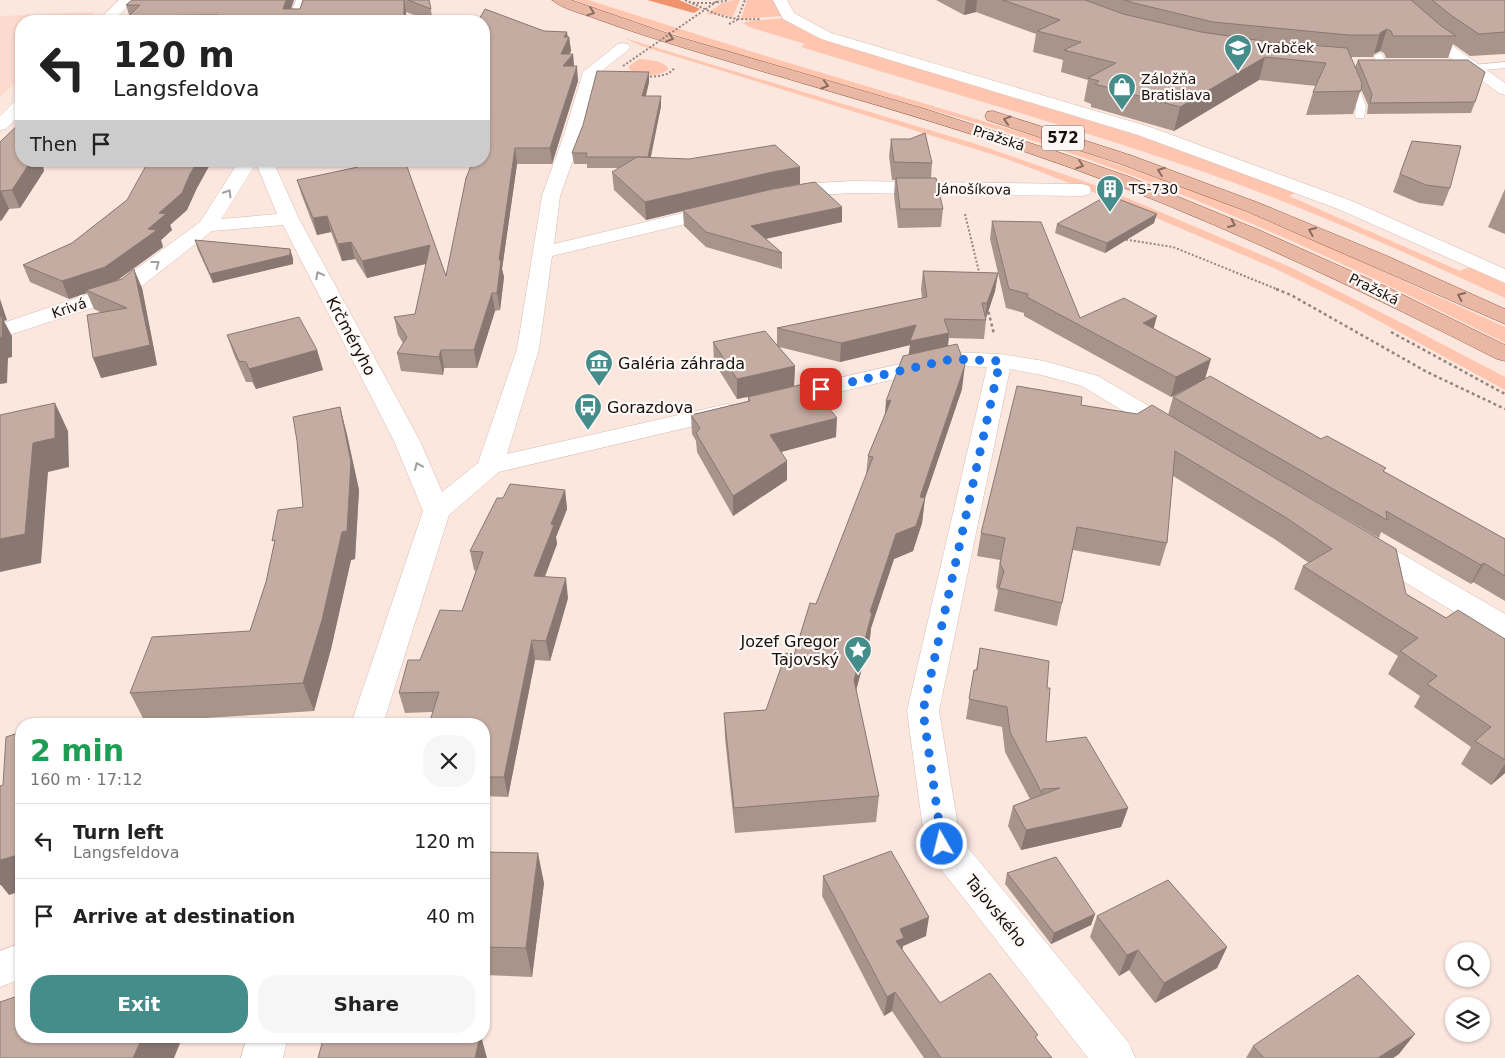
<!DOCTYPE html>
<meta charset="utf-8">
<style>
:root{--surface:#fff;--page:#f6f6f6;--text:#222;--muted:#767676;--line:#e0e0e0;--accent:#458d8b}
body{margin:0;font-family:"DejaVu Sans",sans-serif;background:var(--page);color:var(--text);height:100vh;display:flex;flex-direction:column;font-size:19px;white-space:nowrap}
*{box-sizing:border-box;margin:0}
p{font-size:16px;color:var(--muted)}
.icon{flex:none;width:28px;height:28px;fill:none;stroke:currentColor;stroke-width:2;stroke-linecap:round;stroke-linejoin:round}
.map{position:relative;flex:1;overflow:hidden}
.side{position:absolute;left:15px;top:718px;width:475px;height:325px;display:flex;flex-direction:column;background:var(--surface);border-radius:20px;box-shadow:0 1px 4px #0004}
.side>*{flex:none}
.banner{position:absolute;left:15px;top:15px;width:475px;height:152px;border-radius:20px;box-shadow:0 1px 4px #0004;background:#fff;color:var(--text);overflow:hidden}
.buttons{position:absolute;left:1445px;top:942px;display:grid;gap:10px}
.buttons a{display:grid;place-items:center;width:45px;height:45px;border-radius:50%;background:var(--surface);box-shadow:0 1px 4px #0004;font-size:25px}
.pin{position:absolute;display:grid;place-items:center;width:42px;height:42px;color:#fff;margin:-21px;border-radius:10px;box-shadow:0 2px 8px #0006}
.me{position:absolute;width:55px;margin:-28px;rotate:352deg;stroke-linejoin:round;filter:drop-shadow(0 0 4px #0008)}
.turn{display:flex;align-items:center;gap:18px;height:105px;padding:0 15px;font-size:22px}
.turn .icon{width:65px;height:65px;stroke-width:2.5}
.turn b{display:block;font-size:35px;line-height:42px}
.then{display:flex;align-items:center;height:48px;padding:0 15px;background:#0003;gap:10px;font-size:19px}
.round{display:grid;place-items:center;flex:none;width:52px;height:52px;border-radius:20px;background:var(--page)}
.headline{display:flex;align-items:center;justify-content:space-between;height:85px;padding:0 15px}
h1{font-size:30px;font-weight:600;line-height:38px;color:#1e9e55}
.button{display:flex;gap:10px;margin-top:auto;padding:10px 15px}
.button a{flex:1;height:58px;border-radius:20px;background:var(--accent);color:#fff;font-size:20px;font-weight:600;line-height:58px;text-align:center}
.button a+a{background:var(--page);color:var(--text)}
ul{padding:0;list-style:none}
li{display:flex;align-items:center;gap:15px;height:75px;padding:0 15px;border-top:1px solid var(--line)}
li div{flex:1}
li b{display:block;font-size:19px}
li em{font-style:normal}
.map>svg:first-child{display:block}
.built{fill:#fcdacd}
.green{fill:#ffc5ae}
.forest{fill:#f0926b}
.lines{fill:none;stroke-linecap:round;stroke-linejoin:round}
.service-casing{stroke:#d4bbb1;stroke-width:1}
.minor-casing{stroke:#d4bbb1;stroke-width:1}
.primary-casing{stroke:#955e47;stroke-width:1}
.path-far1{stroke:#93847e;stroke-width:2;stroke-dasharray:2 2;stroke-linecap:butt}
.path{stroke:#93847e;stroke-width:2.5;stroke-dasharray:3 3;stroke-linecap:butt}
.service{fill:#fff;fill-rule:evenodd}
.minor{fill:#fff;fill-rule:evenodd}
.primary{fill:#e8b8a4;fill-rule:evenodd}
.path-bridge{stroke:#93847e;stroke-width:2;stroke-dasharray:2 2;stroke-linecap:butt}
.wall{fill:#a9948b}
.shaded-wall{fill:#897871}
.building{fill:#c4aca2;stroke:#897871}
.oneway{stroke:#8a6c5f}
.oneway2{stroke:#a29f9d}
.route{stroke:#1a73e8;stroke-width:9;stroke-dasharray:0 16.2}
.labels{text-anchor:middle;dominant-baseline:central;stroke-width:4.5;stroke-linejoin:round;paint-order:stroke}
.far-poi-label{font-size:14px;fill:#170f0b;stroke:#fdf8f6;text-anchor:start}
.far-street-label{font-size:14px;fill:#170f0b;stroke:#fdf8f6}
.shield{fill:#fdf8f6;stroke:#5c5552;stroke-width:1}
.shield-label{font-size:15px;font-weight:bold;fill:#170f0b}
.street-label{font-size:16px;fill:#170f0b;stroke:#fdf8f6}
.poi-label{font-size:16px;fill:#170f0b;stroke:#fdf8f6;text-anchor:start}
</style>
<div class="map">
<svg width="1505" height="1058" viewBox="0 0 1505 1058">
<rect width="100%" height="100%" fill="#fce7df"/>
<path class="built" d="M95,12L85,21H21V78L0,97V16Z"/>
<g class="green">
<path d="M575,0H588L769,57L1060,144L1213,198L1331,248L1505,327V343C1358,269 1208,199 1052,147C894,95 731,58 575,0Z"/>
<path d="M734,0H740L732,18L725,15L706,14L722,3Z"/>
<path d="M747,0H772L782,16L741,19Z"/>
<path d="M785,18L814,35L850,48L1136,135L1299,191L1289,196L1460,271L1472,266L1505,281V298C1404,252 1303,206 1198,170C1067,125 933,88 801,47L805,44L749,27L743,23L749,21Z"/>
<path d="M624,38L976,144L1106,189L1290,267L1398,321L1505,377V390L1353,307L1274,268L1121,203L1004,158L642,46Z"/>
<path d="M639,59C649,60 663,60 669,69C659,77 639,78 629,69V66Z"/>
</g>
<path class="forest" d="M647,0H679L700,9L694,13Z"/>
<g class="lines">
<defs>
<g id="service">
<path d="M1379,53L1382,54L1385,60L1389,64V68H1383L1377,63L1374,56Z"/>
<path d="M1505,62V68L1474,71L1469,68L1474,65Z"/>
<path d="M1349,73L1354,76L1366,106L1364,118H1356L1355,116L1356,106L1344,76Z"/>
</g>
<g id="minor">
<path d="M119,0H134L113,21H98Z"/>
<path d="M296,0H310L302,21H288Z"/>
<path d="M773,0H787L794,13L831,33L1150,127L1352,201L1505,269V283L1338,209L1138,135L821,39L783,19Z"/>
<path d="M1383,0H1398L1443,39L1505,83V95L1499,93L1433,45Z"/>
<path d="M623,43L628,44L630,47L628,50L598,74L582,135L560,196L554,244L720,204L727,206L730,210L727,214L552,256L539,349L507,454L727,404L736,406L739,411L736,416L499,472L449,515L383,724H351L423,511L394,441L283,225L212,231L129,296L0,338V324L113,286L200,222L239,161H273L299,219L420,441L442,492L478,463L517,349L542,196L564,135L583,72L618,44ZM256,163L277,214L221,219Z"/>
<path d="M21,99V113L6,129L0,130V116L15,101Z"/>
<path d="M853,181L1082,184L1089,186L1091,190L1089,194L1082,196L853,193L817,195L786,201L779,199L777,195L779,191L817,183Z"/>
<path d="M952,352L1000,354L1044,361L1098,376L1181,425L1184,430L1181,435L1172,437L1163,435L1082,386L1042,375L1010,369L939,711L960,838L1129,1043L1135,1058H1088L930,855L925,844L907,711L987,367L952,366L778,406L769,404L766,399L769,394Z"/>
<path d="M1368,538L1378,540L1505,614V639L1494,636L1358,554L1354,547L1358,540Z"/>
<path d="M21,943V979L0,987V951Z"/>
<path d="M247,1036H288L283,1058H241Z"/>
</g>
<g id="primary">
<path d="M552,0H571L672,35L925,109L1064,154L1130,177L1259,230L1387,287L1505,345V361L1497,359C1373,296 1247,236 1117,185C995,138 869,103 744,66C694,51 643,36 594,18C581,13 562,9 552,0Z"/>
<path d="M993,111L1130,155L1259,203L1387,256L1505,309V324L1246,211L1118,163L987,120L985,116L987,112Z"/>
</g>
</defs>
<use href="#service" class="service-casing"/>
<use href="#minor" class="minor-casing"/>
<use href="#primary" class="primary-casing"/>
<g class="path-far1">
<path d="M685,0C716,14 725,21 760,19"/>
<path d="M693,3H713L729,0"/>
<path d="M729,24L737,20L745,0"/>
<path d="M646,77C656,76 669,77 675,67"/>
<path d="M965,214L980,276"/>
<path d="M1122,239L1173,247L1279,290"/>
</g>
<g class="path">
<path d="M1276,289L1291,295L1427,372L1505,409"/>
<path d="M987,306L994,334"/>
<path d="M1391,332L1505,394"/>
</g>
<use href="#service" class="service"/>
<use href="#minor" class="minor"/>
<use href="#primary" class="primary"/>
<path class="path-bridge" d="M623,66L719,0"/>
</g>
<g class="wall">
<path d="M132,0L300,9L303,0H429L433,21H431L406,12V21H131L126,5Z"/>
<path d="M936,0H1505V54L1470,56L1453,44L1448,58H1386L1384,53L1380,51L1374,54L1373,57H1351L1355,67L1358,60L1475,102L1471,113L1367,114L1368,105L1361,89L1353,114L1306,115L1313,92L1316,86L1259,80L1174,131L1091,107V104L1084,101L1088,80L1061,72L1063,60L1033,52L1036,34L976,12L964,15Z"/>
<path d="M484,21L544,31L569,37L571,51L569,54H573L574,66L578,81L552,164H517L502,269L504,277L500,310L495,311L477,368H444L443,375L401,371L397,353L403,343L398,335L394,317L415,314L426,264L367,278L355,259L342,261L331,232L317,235L302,196L297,180L355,168L354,161H405L446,276L484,161Z"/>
<path d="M649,72V82L646,96L661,106L651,157L800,184L772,189L713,203L842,207V222L766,239L782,253V269L706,247L684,226L683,211L646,220L614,190L612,172L619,168H587V164H574L572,153Z"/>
<path d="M891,139L932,163L931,178L943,209L941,227L898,228L894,195L895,180H892L889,156Z"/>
<path d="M1412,141L1450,188L1443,206L1419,203L1393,192Z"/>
<path d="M0,142L49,161L43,168L44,171L20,208L9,209L1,221H0Z"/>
<path d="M158,162L196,190L187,210L170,225L172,230L161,240L163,247L118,280L142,288L157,365L101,378L100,312L94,309L87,293L69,299L30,282L23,265L72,243L127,200Z"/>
<path d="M1505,189V234L1488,227Z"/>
<path d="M992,221L1080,318L1154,329L1206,379L1385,472L1505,539V601L1473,582L1471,584L1381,532L1379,538L1198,433L1406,594L1446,618L1505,639V773L1491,785L1461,764L1471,747L1414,707L1420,696L1388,674L1398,656L1294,589L1303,566L1309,563L1276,540L1173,476L1167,543L1160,566L1073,550L1062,603L1057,626L994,611L998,591L996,587L1000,560L977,556L981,533L1081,405L1137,414L1168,415L1173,397L1203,380L1171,397L1024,316V313L1006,308L998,273L995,291L986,318V320L984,339L949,338L948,346L962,389L925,498L922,523L913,551L894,559L871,628L870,638L856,690L879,796L876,822L735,833L725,738L724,713L766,710L794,655L816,604L866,476L868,456L909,355L910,345L840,362L779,347L795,366L794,386L836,437L781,452L787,461V480L733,516L697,452L696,441L692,434L691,415L748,401V397L737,399L714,362L713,342L777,345V328L922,298L921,289L923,271L998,273L990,239Z"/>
<path d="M1154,223L1105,253L1055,233L1057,224Z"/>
<path d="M195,240L290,249L293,259V264L213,283L198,250Z"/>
<path d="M227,335L317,350L323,370L256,389L252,382H246L234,355Z"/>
<path d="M340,407L347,435L359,490L355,559L351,560L331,649L314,711L145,722L130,693L250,631L266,582L274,545L303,507Z"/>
<path d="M565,490L567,509L556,537L557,544L545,577L568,598L550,661L535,660L508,797L484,796V724L432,712L405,713L399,693L420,660L462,611L476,571L474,570L470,551L503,498Z"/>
<path d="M980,648L1047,688L1046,742L1128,808L1121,827L1021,850L1008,826L1013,806L1030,799L1005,752L1002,727L966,719L974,670H976Z"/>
<path d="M484,852L544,883L532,977L484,975Z"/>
<path d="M1007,873L1095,914L1091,925L1051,944L1005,884Z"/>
<path d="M823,876L926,936L903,946L902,950L940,1003L1036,1039L1052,1058H924L892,1011L884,1016L822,896Z"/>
<path d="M1097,916L1227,947L1217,968L1155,1003L1129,970L1119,976L1090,937Z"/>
<path d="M1253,1046L1399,1054L1393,1058H1246Z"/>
</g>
<g class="shaded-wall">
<path d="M286,0H294L287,21L283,9Z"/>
<path d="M404,0L406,12V21H404Z"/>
<path d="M966,0H977L976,12L964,15Z"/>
<path d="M1387,29L1380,51L1374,54L1380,33Z"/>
<path d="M567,32L568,39L569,37L571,51L564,65L573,54L574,68L564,80L561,54L564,37Z"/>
<path d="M1265,57L1259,80L1174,131L1180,107Z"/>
<path d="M577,66L578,81L552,164L550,148Z"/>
<path d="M649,72V82L643,106L642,96Z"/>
<path d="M661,96V106L648,169V158Z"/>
<path d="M515,148L517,164L502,269L504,277L500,310L497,293L499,260Z"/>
<path d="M31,161H49L43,167L44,171L20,208L12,190Z"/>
<path d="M198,161H212L196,190L187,210L170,225L172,230L161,240L163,247L112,284L86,290L87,293L69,299L62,281L148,229L159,213L190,174Z"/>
<path d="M800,167V184L772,189L646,220L645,202L772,172Z"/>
<path d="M1,191L9,209L1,221L0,218V192Z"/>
<path d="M842,207V222L751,242V226Z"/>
<path d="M1157,214L1154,223L1105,253L1107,243Z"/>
<path d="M327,216L331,232L317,235L313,218Z"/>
<path d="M351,242L355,259L342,261L338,244Z"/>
<path d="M430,245L433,262L367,278L362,261Z"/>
<path d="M290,249L293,259V264L213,283L210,274Z"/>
<path d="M134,269L142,288L157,365L101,378L93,358L150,345Z"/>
<path d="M998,273L995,291L985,321L987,303Z"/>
<path d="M492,293L495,311L477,368L474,350Z"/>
<path d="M0,299L7,320L4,321L12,336V357L8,358L7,383L0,384Z"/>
<path d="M1157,316L1152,335L1143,323Z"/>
<path d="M916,325L949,333L947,351L908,360L910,345L840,362L841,343Z"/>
<path d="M317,350L323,370L256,389L249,369Z"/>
<path d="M441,350L444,368L443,375L439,357Z"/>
<path d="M1211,359L1205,379L1171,397L1176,377Z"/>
<path d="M965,365L962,389L917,522L920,497Z"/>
<path d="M795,366L794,386L737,399V379Z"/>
<path d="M891,400L884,426L886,401Z"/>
<path d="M55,403L68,431L69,467L48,472L41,563L0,572V539L33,443Z"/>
<path d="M340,407L347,435L359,490L355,559L351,560L331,649L314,711L303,683Z"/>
<path d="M837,418L836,437L770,455V435Z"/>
<path d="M787,461V480L733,516V496Z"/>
<path d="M565,490L567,509L556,537L557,544L537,596L534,576L551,524Z"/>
<path d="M925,498L922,523L913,551L894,559L871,628L870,638L852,706L854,680L870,612L896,534Z"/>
<path d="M1484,563L1473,582L1471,584L1481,565Z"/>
<path d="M566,578L568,598L550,661L546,641Z"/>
<path d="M532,640L535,660L508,797L504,777Z"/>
<path d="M1505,764V773L1491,785Z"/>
<path d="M1128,808L1121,827L1021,850L1026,830Z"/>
<path d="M538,853L544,883L532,977L526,948Z"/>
<path d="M21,854V891L9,895L1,885H0V860Z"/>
<path d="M1095,914L1091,925L1051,944L1054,933Z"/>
<path d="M929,917L926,936L903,946L901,958L896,941L900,929Z"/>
<path d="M1227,947L1217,968L1155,1003L1164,983Z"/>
<path d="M1138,950L1129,970L1119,976L1127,955Z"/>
<path d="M895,992L892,1011L884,1016L887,997Z"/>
<path d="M1415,1034L1399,1054L1393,1058H1378Z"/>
<path d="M143,1036H183L174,1058H133Z"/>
<path d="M480,1036H481L487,1058H475Z"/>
</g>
<g class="building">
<path d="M132,0H286L283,9H300L303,0H404V21H215L218,15L129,16L140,5H126Z"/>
<path d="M408,0H429L431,9Z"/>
<path d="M1003,0H1085L1123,14L1201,32L1270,42L1347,48L1362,83L1361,91L1313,92L1326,63L1265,57L1180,107L1095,84L1099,81L1088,78L1116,63L1064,50L1081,42L1037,31L1060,20Z"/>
<path d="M1124,0H1411L1440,25L1456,36H1393L1391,31L1387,29L1380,33V35H1348L1213,22L1134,3Z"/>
<path d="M1432,0H1505V32L1479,34L1452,16Z"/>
<path d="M485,9L544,31L567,32L564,37H569L561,54H573L563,66H577L550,148H515L499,260H501L497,293H492L474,350H441L439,357L397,353L407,337L394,317L415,314L430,245L362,261L351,242L338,244L327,216L313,218L297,180L358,167L355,161H405L446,276L466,178L473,161H484V134L490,118H484V21H478Z"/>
<path d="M1358,60H1468L1485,72L1475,102L1370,103L1372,94Z"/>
<path d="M597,71L649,72L642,96H661L648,157H586L587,153H572L583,125Z"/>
<path d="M21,122V161H31L12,190L1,191L0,192V142Z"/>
<path d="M925,133L932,163L894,162L891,139H910Z"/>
<path d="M1412,141L1461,146L1450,188L1426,185L1400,174Z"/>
<path d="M775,145L800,167L772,172L645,202L612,172L637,157L689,159Z"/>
<path d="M158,161H198L190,174L182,193L159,213L166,214L148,229L157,230L105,267L62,281L23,265L72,243L127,200L148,162Z"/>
<path d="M896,178H936L943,209H900Z"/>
<path d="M815,182L842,207L751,226L782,253L706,232L683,210L773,189Z"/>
<path d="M1108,195L1157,214L1107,243L1057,224Z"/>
<path d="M992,221L1041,222L1080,318L1124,298L1157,316L1143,323L1211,359L1176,377L1027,297L1028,294L1009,289Z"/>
<path d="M195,240L290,249V255L210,274Z"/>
<path d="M134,269L150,345L93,358L87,315L127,308L86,290L122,279Z"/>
<path d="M923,271L998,273L987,303H982L986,320L944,319L949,333L910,341L916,325L841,343L777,328L927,297Z"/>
<path d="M2,316V337L0,338V317Z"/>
<path d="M299,317L317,350L249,369L246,362L239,361L227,335Z"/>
<path d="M765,331L795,366L737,379L713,342Z"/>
<path d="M957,344L965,365L920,497L925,498L916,526L896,534L870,612L872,613L854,680L879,796L734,808L724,713L766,710L786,653L794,655L810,603L816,604L873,457L868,456L891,400L886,401L903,356Z"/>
<path d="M1210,376L1321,439L1327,436L1386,468L1383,471L1505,539V576L1484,563L1481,565L1386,511L1387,520L1173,397Z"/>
<path d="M808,383L837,418L770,435L787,461L733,496L696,433L700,428L691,415L750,401L748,397Z"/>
<path d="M1017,386L1082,397L1081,405L1137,414L1152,405L1396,549L1406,594L1446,618L1458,610L1505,639V760L1475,741L1491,727L1427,684L1437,676L1400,651L1418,638L1303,566L1332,549L1285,517L1175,451L1167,543L1077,527L1062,603L999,588L1004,571L1000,564L1005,538L981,533Z"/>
<path d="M55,403V438L33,443L25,534L0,539V415Z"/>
<path d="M340,407L351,462L347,531L342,532L322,620L303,683L130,693L152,637L250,631L266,582L275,540L272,541L278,510L303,507L297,441L293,417Z"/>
<path d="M510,484L565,490L551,524L554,525L534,576L566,578L546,641L532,640L504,777H484V724H429L439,692L399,693L408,660H420L440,610L462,611L483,552L470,551L497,498H503Z"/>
<path d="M980,648L1049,661L1047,688H1050L1046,742L1086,737L1128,808L1026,830L1013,806L1060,788L1043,789L1042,793L1010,732L1007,707L969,699L974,670H977Z"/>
<path d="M64,720V724H52Z"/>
<path d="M21,732V854L0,860V786L3,785L6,737Z"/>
<path d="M891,851L929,917L900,929L904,938L896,941L940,1003L990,973L1038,1035L1035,1037L1052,1058H941L895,992L887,997L823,876Z"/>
<path d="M484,852L538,853L526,948L484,947Z"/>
<path d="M1056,857L1095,914L1054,933L1007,873Z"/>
<path d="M1168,880L1227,947L1164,983L1138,950L1127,955L1097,916Z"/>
<path d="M1358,975L1415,1034L1378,1058H1264L1253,1046Z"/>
<path d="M21,995V1036H143L133,1058H0V1002Z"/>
<path d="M324,1036H480L475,1058H318Z"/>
</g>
<defs><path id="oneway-chevron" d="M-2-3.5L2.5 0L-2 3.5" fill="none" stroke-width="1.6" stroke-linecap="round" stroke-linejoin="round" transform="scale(1.25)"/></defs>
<g class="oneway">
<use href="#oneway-chevron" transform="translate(591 12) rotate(19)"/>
<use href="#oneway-chevron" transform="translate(670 38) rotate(18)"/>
<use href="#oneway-chevron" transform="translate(825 85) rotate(16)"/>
<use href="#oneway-chevron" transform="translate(1007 120) rotate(-163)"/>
<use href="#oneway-chevron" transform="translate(1080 165) rotate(19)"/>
<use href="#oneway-chevron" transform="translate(1161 171) rotate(-160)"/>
<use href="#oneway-chevron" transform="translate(1232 224) rotate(23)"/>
<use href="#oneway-chevron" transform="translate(1312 231) rotate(-157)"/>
<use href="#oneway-chevron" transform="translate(1461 296) rotate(-155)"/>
</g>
<g class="oneway2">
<use href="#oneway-chevron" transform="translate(228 193) rotate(-58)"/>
<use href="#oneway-chevron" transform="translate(156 264) rotate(-37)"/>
<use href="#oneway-chevron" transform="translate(319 275) rotate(-118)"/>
<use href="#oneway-chevron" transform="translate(418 466) rotate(-113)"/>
</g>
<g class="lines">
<path class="route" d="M821,389L952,359L1000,361L923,711L942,844"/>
</g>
<defs>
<symbol id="school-pin" viewBox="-11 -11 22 30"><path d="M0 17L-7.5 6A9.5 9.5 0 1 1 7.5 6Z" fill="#458d8b" stroke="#fdf8f6"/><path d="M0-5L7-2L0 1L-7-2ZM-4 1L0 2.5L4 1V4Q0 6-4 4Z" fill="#fff"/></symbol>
<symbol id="shop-pin" viewBox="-11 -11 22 30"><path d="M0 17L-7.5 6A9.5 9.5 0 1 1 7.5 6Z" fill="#458d8b" stroke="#fdf8f6"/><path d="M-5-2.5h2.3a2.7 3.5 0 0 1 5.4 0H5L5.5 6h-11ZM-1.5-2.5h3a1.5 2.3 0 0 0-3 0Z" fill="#fff"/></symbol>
<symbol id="building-pin" viewBox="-11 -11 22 30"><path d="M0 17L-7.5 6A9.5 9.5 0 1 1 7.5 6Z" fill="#458d8b" stroke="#fdf8f6"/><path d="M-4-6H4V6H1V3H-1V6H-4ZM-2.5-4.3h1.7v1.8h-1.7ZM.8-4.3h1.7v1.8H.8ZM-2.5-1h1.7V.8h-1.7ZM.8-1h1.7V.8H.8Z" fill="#fff"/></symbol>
<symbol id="museum-pin" viewBox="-11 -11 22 30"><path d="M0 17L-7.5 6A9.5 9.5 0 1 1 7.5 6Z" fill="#458d8b" stroke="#fdf8f6"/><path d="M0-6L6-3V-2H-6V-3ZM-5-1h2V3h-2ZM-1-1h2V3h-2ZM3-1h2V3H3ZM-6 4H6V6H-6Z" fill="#fff"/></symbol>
<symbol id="bus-pin" viewBox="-11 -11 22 30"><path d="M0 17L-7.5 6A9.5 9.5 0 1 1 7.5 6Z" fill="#458d8b" stroke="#fdf8f6"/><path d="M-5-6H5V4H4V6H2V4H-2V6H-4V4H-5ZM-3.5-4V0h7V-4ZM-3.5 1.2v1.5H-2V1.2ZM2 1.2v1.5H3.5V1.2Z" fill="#fff"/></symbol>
<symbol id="sight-pin" viewBox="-11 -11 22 30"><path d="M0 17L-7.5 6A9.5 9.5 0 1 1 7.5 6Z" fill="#458d8b" stroke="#fdf8f6"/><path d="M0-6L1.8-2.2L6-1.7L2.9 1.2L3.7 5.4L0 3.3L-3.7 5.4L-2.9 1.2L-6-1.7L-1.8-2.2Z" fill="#fff"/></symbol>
</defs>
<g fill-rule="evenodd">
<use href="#school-pin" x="1222" y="32" width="32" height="43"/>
<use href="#shop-pin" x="1106" y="71" width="32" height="43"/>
<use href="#building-pin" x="1094" y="173" width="32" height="43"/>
<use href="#museum-pin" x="583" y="347" width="32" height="43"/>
<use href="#bus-pin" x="572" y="391" width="32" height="43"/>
<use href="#sight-pin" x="842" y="634" width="32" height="43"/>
</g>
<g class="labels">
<g class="far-poi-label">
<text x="1257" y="48">Vrabček</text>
<text x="1141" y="79">Záložňa<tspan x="1141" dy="16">Bratislava</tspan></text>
<text x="1129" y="189">TS-730</text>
</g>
<g class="far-street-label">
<text transform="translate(999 138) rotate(18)">Pražská</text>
<text transform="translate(974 189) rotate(1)">Jánošíkova</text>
<text transform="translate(1374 289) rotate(26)">Pražská</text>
<text transform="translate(69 308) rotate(-19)">Krivá</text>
</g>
<rect class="shield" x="1042" y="125.5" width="42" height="25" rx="4"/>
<g class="shield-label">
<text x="1063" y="138">572</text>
</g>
<g class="street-label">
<text transform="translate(351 336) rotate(62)">Krčméryho</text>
<text transform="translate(996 911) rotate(51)">Tajovského</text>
</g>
<g class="poi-label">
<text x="618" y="363">Galéria záhrada</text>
<text x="607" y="407">Gorazdova</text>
<text x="839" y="641" text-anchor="end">Jozef Gregor<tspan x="839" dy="18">Tajovský</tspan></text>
</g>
</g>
</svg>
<div class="buttons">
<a><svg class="icon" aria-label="search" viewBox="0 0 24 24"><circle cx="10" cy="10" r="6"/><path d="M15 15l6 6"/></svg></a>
<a><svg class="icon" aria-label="layers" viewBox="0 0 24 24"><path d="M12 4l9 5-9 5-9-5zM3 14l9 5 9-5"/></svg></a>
</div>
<div class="pin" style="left:821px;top:389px;background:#d93025"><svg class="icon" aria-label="arrive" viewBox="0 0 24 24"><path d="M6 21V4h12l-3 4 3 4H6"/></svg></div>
<svg class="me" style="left:942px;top:844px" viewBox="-20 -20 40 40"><circle r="17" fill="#1a73e8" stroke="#fff" stroke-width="3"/><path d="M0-11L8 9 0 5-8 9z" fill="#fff"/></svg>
<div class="banner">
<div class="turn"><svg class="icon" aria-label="left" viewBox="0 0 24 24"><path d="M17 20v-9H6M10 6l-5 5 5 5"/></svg><div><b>120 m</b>Langsfeldova</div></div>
<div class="then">Then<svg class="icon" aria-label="arrive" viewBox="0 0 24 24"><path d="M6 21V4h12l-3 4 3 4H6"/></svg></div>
</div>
<section class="side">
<div class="headline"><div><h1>2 min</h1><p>160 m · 17:12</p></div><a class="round"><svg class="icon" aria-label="close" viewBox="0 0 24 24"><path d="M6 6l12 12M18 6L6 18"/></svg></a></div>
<ul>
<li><svg class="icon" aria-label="left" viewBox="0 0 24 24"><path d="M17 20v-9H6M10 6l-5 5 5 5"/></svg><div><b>Turn left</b><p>Langsfeldova</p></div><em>120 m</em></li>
<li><svg class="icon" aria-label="arrive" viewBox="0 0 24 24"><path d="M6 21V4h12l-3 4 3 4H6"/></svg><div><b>Arrive at destination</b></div><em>40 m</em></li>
</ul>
<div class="button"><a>Exit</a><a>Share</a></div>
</section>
</div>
